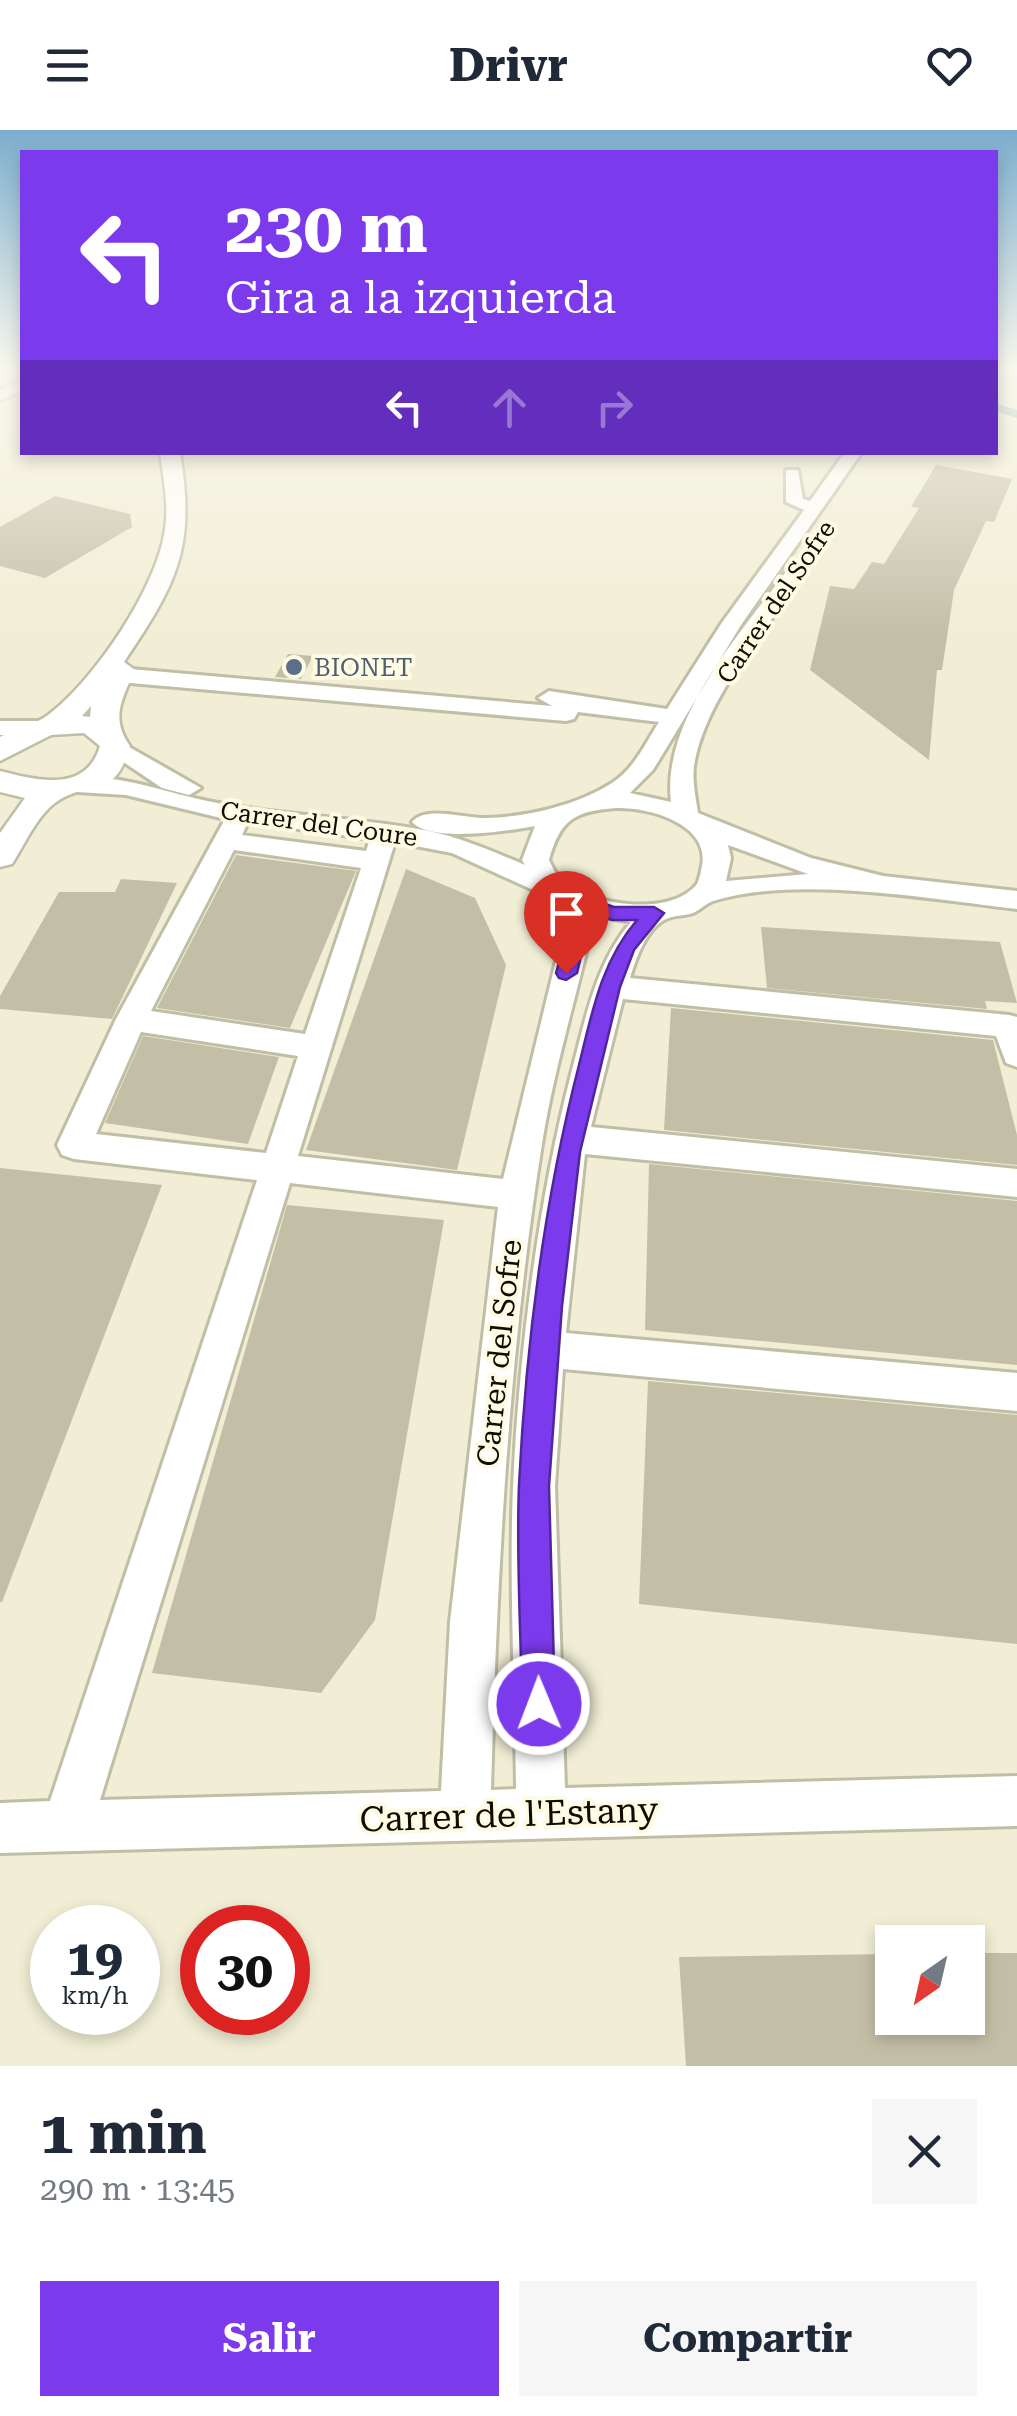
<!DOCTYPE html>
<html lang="es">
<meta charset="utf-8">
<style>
:root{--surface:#fff;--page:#f6f6f7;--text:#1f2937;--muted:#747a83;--accent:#7c3aed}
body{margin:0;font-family:"Roboto Serif",serif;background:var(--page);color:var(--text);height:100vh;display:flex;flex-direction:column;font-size:38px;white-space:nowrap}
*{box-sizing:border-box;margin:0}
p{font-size:32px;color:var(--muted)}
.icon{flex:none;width:55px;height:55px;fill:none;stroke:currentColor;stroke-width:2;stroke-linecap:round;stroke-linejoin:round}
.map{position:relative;height:1936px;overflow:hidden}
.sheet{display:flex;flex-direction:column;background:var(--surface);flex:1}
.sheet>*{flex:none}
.top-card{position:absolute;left:20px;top:20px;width:978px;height:305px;border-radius:0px;box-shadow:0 5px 15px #0003;background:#7c3aed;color:#fff;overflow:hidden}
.needle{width:65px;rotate:214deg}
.buttons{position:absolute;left:875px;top:1795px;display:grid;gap:20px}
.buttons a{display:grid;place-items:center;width:110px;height:110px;border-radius:0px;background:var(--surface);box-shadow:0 5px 15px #0003;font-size:50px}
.speed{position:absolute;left:30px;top:1775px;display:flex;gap:20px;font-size:50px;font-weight:700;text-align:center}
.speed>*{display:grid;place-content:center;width:130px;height:130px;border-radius:50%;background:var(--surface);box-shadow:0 5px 15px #0003;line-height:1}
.speed small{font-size:25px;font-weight:400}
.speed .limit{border:15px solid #d22;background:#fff;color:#111}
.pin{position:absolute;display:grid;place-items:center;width:85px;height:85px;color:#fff;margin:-102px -42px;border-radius:50% 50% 50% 0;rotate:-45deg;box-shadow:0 0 10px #0007}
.pin .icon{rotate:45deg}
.me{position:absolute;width:110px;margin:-55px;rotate:359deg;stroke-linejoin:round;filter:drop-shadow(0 0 8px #0008)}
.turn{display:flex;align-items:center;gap:35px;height:210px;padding:0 40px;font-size:45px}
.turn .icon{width:130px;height:130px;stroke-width:2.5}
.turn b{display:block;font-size:70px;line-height:85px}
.lanes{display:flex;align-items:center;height:95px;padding:0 40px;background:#0003;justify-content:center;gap:50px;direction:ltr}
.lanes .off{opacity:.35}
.round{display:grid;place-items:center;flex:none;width:105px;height:105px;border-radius:0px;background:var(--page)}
.headline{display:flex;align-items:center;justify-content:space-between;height:170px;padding:0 40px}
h1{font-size:60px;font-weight:700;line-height:75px}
.cta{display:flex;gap:20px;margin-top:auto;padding:20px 40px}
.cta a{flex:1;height:115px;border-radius:0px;background:var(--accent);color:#fff;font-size:40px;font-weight:700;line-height:115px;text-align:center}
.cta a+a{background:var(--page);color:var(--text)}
header{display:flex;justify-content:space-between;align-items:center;height:130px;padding:0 40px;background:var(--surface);font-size:45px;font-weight:700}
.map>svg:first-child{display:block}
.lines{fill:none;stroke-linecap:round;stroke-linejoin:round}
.canal{fill:#7ba6a6;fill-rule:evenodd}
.building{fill:#c3bfa7}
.minor-casing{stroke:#c1bea6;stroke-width:6}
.major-casing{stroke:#c1bea6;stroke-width:5}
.minor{fill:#fff;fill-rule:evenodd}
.major{fill:#fff;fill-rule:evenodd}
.route{fill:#7c3aed;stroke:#51269a;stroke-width:2.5}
.service-dot{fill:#5c6f8a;stroke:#fffbe2;stroke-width:4}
.labels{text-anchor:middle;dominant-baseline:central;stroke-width:8;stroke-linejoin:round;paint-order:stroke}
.far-street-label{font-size:25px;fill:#0e0d05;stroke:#fffbe2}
.far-service-label{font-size:25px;fill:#4e5e75;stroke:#fffbe2;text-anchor:start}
.street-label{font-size:30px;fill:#0e0d05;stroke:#fffbe2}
.near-street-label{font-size:35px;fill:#0e0d05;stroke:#fffbe2}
</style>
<header><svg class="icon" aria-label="menu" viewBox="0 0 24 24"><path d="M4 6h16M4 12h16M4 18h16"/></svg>Drivr<svg class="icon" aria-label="heart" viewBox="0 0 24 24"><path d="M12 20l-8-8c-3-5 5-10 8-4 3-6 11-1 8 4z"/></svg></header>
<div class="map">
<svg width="1017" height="1936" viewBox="0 0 1017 1936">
<rect width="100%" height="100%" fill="#f1eed5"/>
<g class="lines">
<path class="canal" d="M995,273L1017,280V288L995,281Z"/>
</g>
<g class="building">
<path d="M936,335L1012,349L994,392L986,391L954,460L942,540H937L929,630L810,540L830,456L854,459L872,432L884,434L919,378L911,377Z"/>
<path d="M55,366L130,384L132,397L45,448L0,436V397Z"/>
<path d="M288,524L313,526L301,549L275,547Z"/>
<path d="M236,725L356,741L290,898L157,878Z"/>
<path d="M406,739L475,768L506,835L457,1040L306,1020Z"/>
<path d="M121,749L177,753L112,889L0,879V866L59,762H115Z"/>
<path d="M761,797L1000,812L1017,873L985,871L987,879L767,858Z"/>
<path d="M671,878L993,910L1017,1005V1035L664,1000Z"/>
<path d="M143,906L279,927L248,1014L105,993Z"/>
<path d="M649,1034L1017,1071V1235L645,1200Z"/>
<path d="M0,1038L162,1055L2,1472H0Z"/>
<path d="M287,1075L444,1090L375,1490L321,1563L152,1543Z"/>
<path d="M648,1251L1017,1285V1514L639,1474Z"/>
<path d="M968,1823H1017V1936H686L679,1827L892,1824V1888H968Z"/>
</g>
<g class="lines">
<defs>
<g id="minor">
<path d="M22,252V261L0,270V260Z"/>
<path d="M845,322H862L741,495L653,640L630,663L671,672C661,591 739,505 785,443H799L802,447C765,500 704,571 694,636C692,652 696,668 698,683L811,728L883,746L1017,761V779C929,769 797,745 713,771C705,774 700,780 693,783C685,786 672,785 664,790C645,801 636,829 630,848L1009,885L1017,887V937L1006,933L996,906L623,869L591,997L1017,1039V1067L585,1024L566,1203L1017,1243V1281L563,1239L555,1356L565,1658L1017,1646V1696L0,1723V1673L50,1671L257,1050L74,1029L62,1025L57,1015L116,889L225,689L126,665L77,662L65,655C82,635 158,659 182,665C261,686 345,685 424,700C460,707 492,721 525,735L522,730L535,696C508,701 431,713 412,692C426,675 466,689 486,688C527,687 578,675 612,653C634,639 645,614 659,592L578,582L574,589L566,591L119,552L108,545L119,538L552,576L538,568L549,561L667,579L721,494L804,380L786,372V340H798L803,369L810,371ZM616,678C650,677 714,695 701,740C701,743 698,752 697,754C670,788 589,775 561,750C556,745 552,736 549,730C560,690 574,681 616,678ZM248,692L370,709L366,721L242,705ZM395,712L452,723L555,770L562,806L503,1049L298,1026ZM728,715L808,744L726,751L731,728ZM234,720L361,738L305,904L151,881ZM585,783L631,792C595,834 585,891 571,944C538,1072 519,1224 513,1356C509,1457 515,1559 516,1659L491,1660C497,1445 508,1227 542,1014C553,944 574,875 590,806ZM141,902L298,926L266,1023L96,1004ZM290,1053L498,1077L450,1492L441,1661L100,1670Z"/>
<path d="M0,591H39L51,598L39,605H0Z"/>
<path d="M115,609L201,658L189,665L162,658L107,621L103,616L107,611Z"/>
</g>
<path id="major" d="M160,322H180C196,419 177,453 124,532L135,540C122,569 110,588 130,616C115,670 92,650 59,670C38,683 25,714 12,734L0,737V703L25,668L0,662V641C36,650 86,664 100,616L84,603L51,605L0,631V607C15,598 35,595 48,585C94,551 158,456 165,399C169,373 163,348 160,322ZM91,576L90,587L82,586Z"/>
</defs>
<use href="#minor" class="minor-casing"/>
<use href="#major" class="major-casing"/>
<use href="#minor" class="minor"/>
<use href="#major" class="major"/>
</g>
<linearGradient id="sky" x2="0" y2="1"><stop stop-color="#7caece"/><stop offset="0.47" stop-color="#f9f7ec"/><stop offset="1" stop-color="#f9f7ec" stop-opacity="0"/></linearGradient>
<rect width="1017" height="507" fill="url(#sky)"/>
<path class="route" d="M568,762L614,777H654L664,783L634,820L620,857L580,1022L562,1176L549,1356L555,1574L551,1586L539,1591L527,1586L522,1574C521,1502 516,1427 519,1355C526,1214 544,1071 579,935C592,883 601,832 637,790H612L580,779L586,806L577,843L566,850L559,848L556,843L566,806L558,768Z"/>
<circle class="service-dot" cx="294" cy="537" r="10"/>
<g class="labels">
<g class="far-street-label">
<text transform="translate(776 472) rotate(-56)">Carrer del Sofre</text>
<text transform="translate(319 694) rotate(8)">Carrer del Coure</text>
</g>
<g class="far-service-label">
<text x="314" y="537">BIONET</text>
</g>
<g class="street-label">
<text transform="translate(499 1223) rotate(-84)">Carrer del Sofre</text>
</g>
<g class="near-street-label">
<text transform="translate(509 1685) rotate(-2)">Carrer de l'Estany</text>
</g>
</g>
</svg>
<div class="buttons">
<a><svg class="needle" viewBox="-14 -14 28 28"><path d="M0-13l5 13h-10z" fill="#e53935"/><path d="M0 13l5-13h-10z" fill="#747a83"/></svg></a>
</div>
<div class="speed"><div>19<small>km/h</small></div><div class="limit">30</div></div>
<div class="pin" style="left:566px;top:843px;background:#d93025"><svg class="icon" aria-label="arrive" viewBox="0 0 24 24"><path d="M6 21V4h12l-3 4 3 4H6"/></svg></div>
<svg class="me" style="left:539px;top:1574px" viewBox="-20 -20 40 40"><circle r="17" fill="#7c3aed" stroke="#fff" stroke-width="3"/><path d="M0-11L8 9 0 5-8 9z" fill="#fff"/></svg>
<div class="top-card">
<div class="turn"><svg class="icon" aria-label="left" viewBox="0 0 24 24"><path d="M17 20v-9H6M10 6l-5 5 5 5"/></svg><div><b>230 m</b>Gira a la izquierda</div></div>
<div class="lanes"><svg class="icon" aria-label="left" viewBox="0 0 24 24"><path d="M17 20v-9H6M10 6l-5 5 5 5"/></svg><svg class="icon off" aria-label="ahead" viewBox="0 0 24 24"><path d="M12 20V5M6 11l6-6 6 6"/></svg><svg class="icon off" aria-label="right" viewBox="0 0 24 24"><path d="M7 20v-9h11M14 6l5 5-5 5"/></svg></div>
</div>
</div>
<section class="sheet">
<div class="headline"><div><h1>1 min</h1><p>290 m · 13:45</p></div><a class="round"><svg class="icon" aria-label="close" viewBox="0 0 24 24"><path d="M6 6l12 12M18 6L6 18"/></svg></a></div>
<div class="cta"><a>Salir</a><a>Compartir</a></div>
</section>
